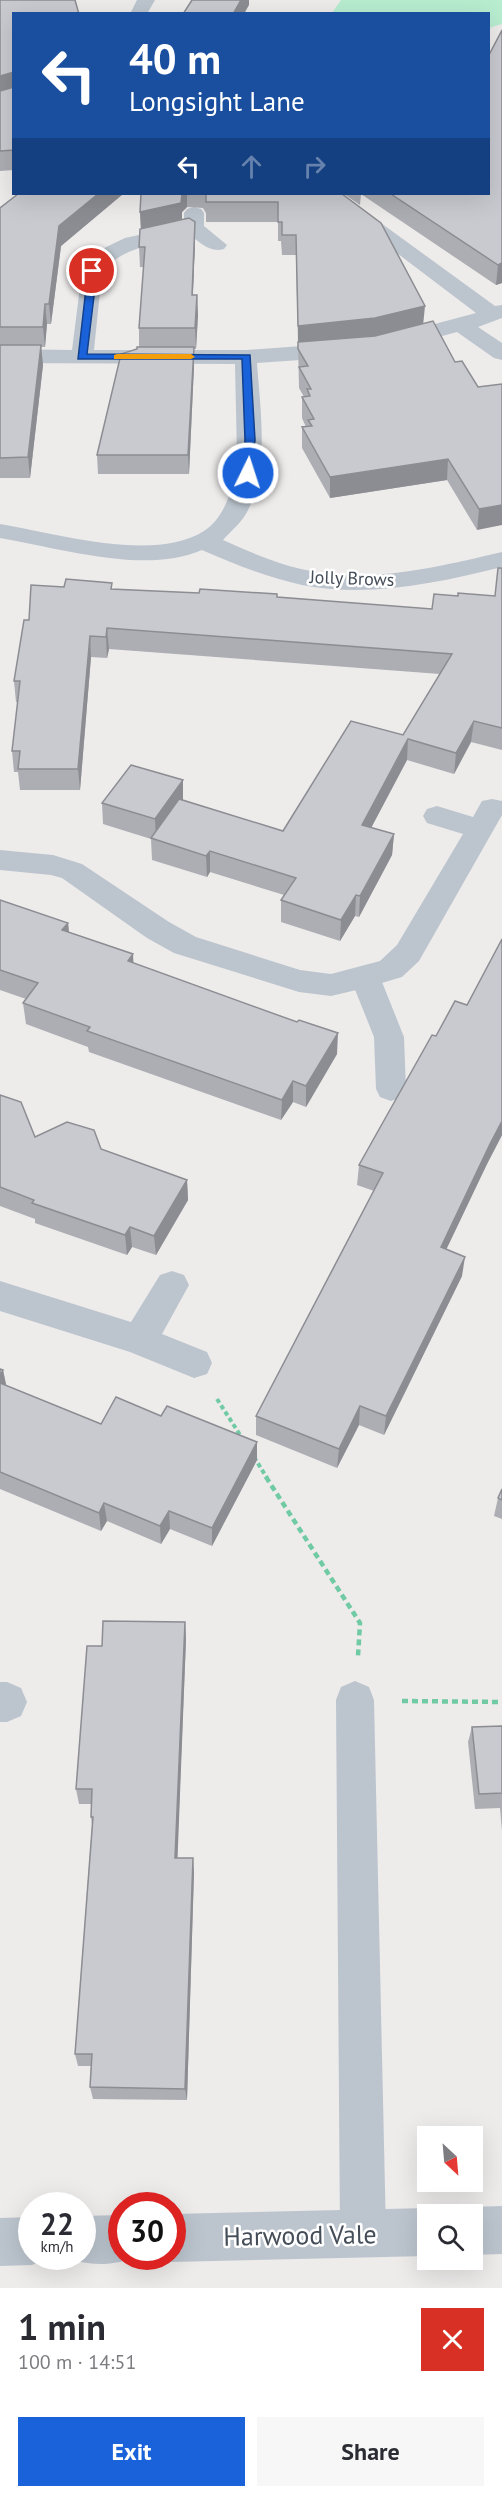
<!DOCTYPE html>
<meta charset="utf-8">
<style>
:root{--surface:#fff;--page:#f7f7f7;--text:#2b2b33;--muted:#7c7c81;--accent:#1962da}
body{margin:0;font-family:"PT Sans",sans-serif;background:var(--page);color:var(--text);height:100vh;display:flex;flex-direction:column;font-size:22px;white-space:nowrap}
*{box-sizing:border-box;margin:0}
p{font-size:20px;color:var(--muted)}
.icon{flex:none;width:33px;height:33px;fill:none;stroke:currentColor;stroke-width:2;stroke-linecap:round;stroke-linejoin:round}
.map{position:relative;height:2288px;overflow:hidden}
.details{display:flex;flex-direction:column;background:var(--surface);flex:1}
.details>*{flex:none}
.guide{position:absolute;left:12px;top:12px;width:478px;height:183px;border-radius:0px;box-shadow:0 6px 24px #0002;background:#1a4fa0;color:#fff;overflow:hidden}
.needle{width:39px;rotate:154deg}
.tools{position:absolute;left:417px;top:2126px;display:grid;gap:12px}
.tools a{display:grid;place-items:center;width:66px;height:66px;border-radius:0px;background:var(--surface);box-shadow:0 6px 24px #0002;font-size:30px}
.speed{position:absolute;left:18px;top:2192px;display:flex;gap:12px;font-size:30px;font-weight:700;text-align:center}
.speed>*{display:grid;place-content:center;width:78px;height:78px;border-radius:50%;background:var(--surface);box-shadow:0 6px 24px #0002;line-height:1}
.speed small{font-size:15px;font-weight:400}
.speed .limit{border:9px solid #d22;background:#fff;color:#111}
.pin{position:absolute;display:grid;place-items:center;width:51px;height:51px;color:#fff;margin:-26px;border:3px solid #fff;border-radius:50%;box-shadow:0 2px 6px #0007}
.me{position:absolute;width:66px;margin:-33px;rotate:4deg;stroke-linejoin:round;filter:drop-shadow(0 0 4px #0008)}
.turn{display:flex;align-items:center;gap:21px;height:126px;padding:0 18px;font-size:27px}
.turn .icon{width:78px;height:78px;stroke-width:2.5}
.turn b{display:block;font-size:42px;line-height:51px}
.lanes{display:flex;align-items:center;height:57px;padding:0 18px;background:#0003;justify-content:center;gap:30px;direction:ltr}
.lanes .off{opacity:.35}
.round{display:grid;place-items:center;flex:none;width:63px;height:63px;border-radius:0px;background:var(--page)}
.head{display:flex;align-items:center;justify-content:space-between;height:102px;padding:0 18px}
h1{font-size:36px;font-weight:600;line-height:45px}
.action{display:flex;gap:12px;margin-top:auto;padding:12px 18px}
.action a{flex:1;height:69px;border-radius:0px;background:var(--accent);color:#fff;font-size:24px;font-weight:600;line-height:69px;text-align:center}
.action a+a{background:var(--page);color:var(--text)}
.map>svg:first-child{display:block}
.green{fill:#b8edd0}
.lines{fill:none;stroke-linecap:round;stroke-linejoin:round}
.path-far1{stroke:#70cba4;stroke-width:4;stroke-dasharray:4.5 3;stroke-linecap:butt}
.path{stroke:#70cba4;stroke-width:4.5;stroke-dasharray:6 4;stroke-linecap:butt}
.service{fill:#bcc5ce;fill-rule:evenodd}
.minor{fill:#bcc5ce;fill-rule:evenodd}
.wall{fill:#acaeb3}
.shaded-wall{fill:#8c8d92}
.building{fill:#c8cad0;stroke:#8c8d92;stroke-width:1.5}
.route{fill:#1962da;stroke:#10408e;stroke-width:1.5}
.slow{fill:#f59e0b}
.labels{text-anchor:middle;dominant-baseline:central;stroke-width:5;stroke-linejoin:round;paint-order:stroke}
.far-street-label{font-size:18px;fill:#444d58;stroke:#fff}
.near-street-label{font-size:26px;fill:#444d58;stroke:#fff}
</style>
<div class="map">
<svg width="502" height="2288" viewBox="0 0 502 2288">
<rect width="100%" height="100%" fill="#eeebeb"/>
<path class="green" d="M341,0H502V24L489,28V14L332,13Z"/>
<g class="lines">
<g class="path-far1">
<path d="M217,1399L242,1438"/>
<path d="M254,1457L267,1478"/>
</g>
<g class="path">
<path d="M266,1477L360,1623L358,1656"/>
<path d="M402,1701L502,1702"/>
</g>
<g class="service">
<path d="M365,966L375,970L380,977L404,1037L406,1089L402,1097L391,1101L380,1097L376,1089L374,1037L350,977L355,970Z"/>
<path d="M355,1681L369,1687L374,1700L386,2233L379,2249L363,2256L347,2249L340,2233L336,1700L341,1687Z"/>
</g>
<g class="minor">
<path d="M137,0H155L147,14H130Z"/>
<path d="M319,194H341L495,306L502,305V318L478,327L502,343V360L494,358L457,332L394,349L386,347L383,342L386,337L476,313Z"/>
<path d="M194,207L201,209L204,213V226L227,245L224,249C210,253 201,243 190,235C159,245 125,244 102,272L94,350H246L343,343L351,345L354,350L351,355L343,357L257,363C260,408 270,470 247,512C242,522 231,531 223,540C248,551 274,563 301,569C366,585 438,567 502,552V567C438,583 368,598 302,585C268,578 234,564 202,550C145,575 60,548 0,538V524C56,533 153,563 204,531C227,516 235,482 237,457L235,364L0,363V349L72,350L82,271L93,257L102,249L125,238L184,225V213L187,209Z"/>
<path d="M492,799L502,801V815L419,961L402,977L365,988L331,996L299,992L174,953L147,938L62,878L51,875L0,870V850L53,855L82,864L169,922L196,937L300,970L331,974L380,961L397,945L463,834L427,823L423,816L427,809L437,806L473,817L482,801Z"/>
<path d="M172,1271L184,1275L189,1285L162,1334L207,1352L212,1363L207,1374L194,1378L130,1352L0,1311V1281L131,1322L160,1275Z"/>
<path d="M0,1682H7L21,1688L27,1702L21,1716L7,1722H0Z"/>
<path d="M502,2206V2254L472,2255V2214H455L472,2207Z"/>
<path d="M428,2208L443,2214H428V2256L172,2262L157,2256H172V2214Z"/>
<path d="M122,2215V2256H139C115,2266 89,2267 65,2257L82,2256V2216Z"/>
<path d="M32,2217V2256H50L49,2258L32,2265L0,2266V2218Z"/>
</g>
</g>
<g class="wall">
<path d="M0,0L14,14V170L0,171Z"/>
<path d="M502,30V283L496,285L361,194L360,205L344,194H489Z"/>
<path d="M18,194H123L61,246L51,324H47L45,347H41L43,365L30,478H0V208Z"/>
<path d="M141,194H342L423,323L455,362L478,387L502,384L477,530L447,480L330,498L302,448V427H306L302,418V397H304L299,388L296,255H282L281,241H278V222H206V213L203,208L187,207L182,212V219L195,242L193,295H197L198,315L196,349H194V366L189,474H98L97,455L137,349L139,347V328L144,267H140L139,247L141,229L140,212Z"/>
<path d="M498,568H502V750L471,742L454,774L407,760L371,828L394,834L392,855L359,917L355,916L340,941L281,922V900L284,895L210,872L207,877L152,860L151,839L103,824L102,803L183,780V801L283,831L403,735L440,674L109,649L107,658L91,657L80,790H20L18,772H14L12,751L18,702H16L14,681L29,620L64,587L112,583V589L277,597L432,609L458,596H495Z"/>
<path d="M0,900L68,923L69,932L133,954V963L337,1054L306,1107L293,1102L281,1120L89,1052L88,1047L26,1024L23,1003L26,999L0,990Z"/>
<path d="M502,939V1135L487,1164L446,1249L462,1276L384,1435L359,1425L337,1468L256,1435V1416L374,1191L357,1185L359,1165L436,1036L467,1005Z"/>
<path d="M0,1095L35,1137L101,1149L187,1180L188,1200L156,1255L132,1247L127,1255L35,1223V1219L0,1206Z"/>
<path d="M0,1369L3,1370L6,1385L101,1424L161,1416L257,1442V1460L212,1546L170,1529L161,1544L107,1521L101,1531L0,1489Z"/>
<path d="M502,1489V1519L494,1516L498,1498Z"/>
<path d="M185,1622L186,1639L177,1858L194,1872L187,2100L93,2099L90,2087L91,2066H78L75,2054L92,1825L91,1817V1804H79L76,1789L102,1646Z"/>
<path d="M502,1726V1831L500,1808L475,1809L468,1742L472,1727Z"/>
</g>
<g class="shaded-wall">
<path d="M241,0H249V5L244,14H233Z"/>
<path d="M14,72V92L0,95V76Z"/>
<path d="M98,194H123L61,246L51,324L49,304L59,226Z"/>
<path d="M182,194H187V207L182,212V222L141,231L140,212Z"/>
<path d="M195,222V242L192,315V295Z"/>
<path d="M502,263V283L496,285L498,265Z"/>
<path d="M197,295L198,315L196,349L195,328Z"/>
<path d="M45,304L47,324L45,347L43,327Z"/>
<path d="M425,306L423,326L374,338L298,346V326Z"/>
<path d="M41,345L43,365L30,478L28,457Z"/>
<path d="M194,347V366L189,474L188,455Z"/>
<path d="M448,459L447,480L330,498V477Z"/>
<path d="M502,505V525L477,530L479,509Z"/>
<path d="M107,628L109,649L107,658L106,637Z"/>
<path d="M90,636L91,657L80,790L78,769Z"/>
<path d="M474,721L471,742L454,774L456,753Z"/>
<path d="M408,739L407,760L361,847L362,825Z"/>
<path d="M183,780V801L156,840L155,819Z"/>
<path d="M394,834L392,855L359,917L360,896Z"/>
<path d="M210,851V872L207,877L206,856Z"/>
<path d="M356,895L355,916L340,941L341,920Z"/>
<path d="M68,923L70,944L62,930Z"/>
<path d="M133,954L134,975L128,961Z"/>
<path d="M338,1033L337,1054L306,1107V1086Z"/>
<path d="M293,1081V1102L281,1120L282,1100Z"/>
<path d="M502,1121V1135L487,1164L438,1267L441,1247L490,1144Z"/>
<path d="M187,1180L188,1200L156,1255L154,1236Z"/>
<path d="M130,1227L132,1247L127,1255L125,1235Z"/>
<path d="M465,1257L462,1276L384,1435L386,1416Z"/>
<path d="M3,1370L7,1389L0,1400V1376Z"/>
<path d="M360,1406L359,1425L337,1468L339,1449Z"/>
<path d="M257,1442V1460L212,1546V1528Z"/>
<path d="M104,1503L107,1521L101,1531L99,1513Z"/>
<path d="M169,1511L170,1529L161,1544L160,1526Z"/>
<path d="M185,1622L186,1639L177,1872L175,1858Z"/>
<path d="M193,1858L194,1872L187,2100L185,2089Z"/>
</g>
<g class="building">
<path d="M0,0H75L79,14H14V72L0,76Z"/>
<path d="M192,0H241L233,14H183Z"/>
<path d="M502,30V263L498,265L391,194H489V55Z"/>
<path d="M14,87V150L0,151V91Z"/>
<path d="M18,194H98L59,226L49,304H45L43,327H0V208Z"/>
<path d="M141,194H182L181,203L140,212Z"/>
<path d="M206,194H342L381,223L425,306L375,318L298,326L296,235H282V222H278V202H206Z"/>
<path d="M189,218L195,222L192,295H197L195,328H139L145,247H139L140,229Z"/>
<path d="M433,321L455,362L462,361L478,387L502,384V505L479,509L448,459L330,477L302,427L312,426L308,420L314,419L302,397L310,396L307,389H311L299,367L308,366L298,349V342L375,336Z"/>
<path d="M0,345H41L28,457L0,458Z"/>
<path d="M137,347H194L188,455H97L121,354L137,349Z"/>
<path d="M498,568H502V728L474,721L456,753L408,739L362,825L394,834L360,896L356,895L341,920L281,900L296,878L210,851L206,856L151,838L179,799L283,831L351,721L403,735L452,654L107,628L106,637L90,636L78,769H18L20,751H12L20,681H14L24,620H29L31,585L64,587L66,579L112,583L111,589L199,593L200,589L277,594V597L432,609L434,594L458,596V593L495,596Z"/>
<path d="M131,765L183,780L155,819L102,803Z"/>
<path d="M0,900L68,923L62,930L133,954L128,961L297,1022L299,1020L338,1033L306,1086L293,1081L282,1100L87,1031L90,1027L23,1003L38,983L0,970Z"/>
<path d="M502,939V1121L490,1144L441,1247L465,1257L386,1416L360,1406L339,1449L256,1416L383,1173L359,1165L432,1035L436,1036L455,1001L467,1005Z"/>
<path d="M0,1095L21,1102L35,1137L67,1122L94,1130L101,1149L187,1180L154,1236L130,1227L125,1235L32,1203L34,1200L0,1187Z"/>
<path d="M0,1369L3,1370L0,1376Z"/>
<path d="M0,1383L101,1424L116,1397L161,1416L167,1406L257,1442L212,1528L169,1511L160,1526L104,1503L99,1513L0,1472Z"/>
<path d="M502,1489V1500L498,1498Z"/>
<path d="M103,1621L185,1622L175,1858H193L185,2089L90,2087L92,2054H75L93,1817H91L92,1789H76L87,1646H102Z"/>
<path d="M502,1726V1793L479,1794L472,1727Z"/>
</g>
<path class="route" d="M92,268L97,271L87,354L250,355L255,440L251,475L243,473L245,440L242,359H78L88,271Z"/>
<path class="slow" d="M117,354H191L195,357L191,359H114V355Z"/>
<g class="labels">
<g class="far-street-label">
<text transform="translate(352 578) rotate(2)">Jolly Brows</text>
</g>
<g class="near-street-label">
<text transform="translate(300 2235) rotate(-1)">Harwood Vale</text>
</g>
</g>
</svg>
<div class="tools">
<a><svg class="needle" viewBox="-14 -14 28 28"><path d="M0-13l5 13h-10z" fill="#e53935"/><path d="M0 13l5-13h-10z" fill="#7c7c81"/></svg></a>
<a><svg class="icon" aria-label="search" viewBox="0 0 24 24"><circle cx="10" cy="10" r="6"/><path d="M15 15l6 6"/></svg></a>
</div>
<div class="speed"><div>22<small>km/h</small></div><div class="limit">30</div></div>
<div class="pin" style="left:92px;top:271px;background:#d93025"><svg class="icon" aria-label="arrive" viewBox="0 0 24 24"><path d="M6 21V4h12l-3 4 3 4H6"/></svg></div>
<svg class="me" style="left:248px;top:473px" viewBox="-20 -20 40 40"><circle r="17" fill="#1962da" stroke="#fff" stroke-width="3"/><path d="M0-11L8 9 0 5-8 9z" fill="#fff"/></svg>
<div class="guide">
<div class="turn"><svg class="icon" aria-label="left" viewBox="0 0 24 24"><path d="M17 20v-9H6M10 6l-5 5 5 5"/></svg><div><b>40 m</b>Longsight Lane</div></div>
<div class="lanes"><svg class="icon" aria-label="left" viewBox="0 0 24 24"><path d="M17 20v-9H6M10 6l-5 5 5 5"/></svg><svg class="icon off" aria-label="ahead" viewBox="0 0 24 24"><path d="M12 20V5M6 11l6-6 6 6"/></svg><svg class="icon off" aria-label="right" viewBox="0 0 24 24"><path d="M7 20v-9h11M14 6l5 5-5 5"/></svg></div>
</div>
</div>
<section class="details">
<div class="head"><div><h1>1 min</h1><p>100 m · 14:51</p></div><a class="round" style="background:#d93025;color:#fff"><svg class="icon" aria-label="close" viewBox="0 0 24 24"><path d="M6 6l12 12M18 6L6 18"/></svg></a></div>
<div class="action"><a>Exit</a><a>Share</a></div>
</section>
